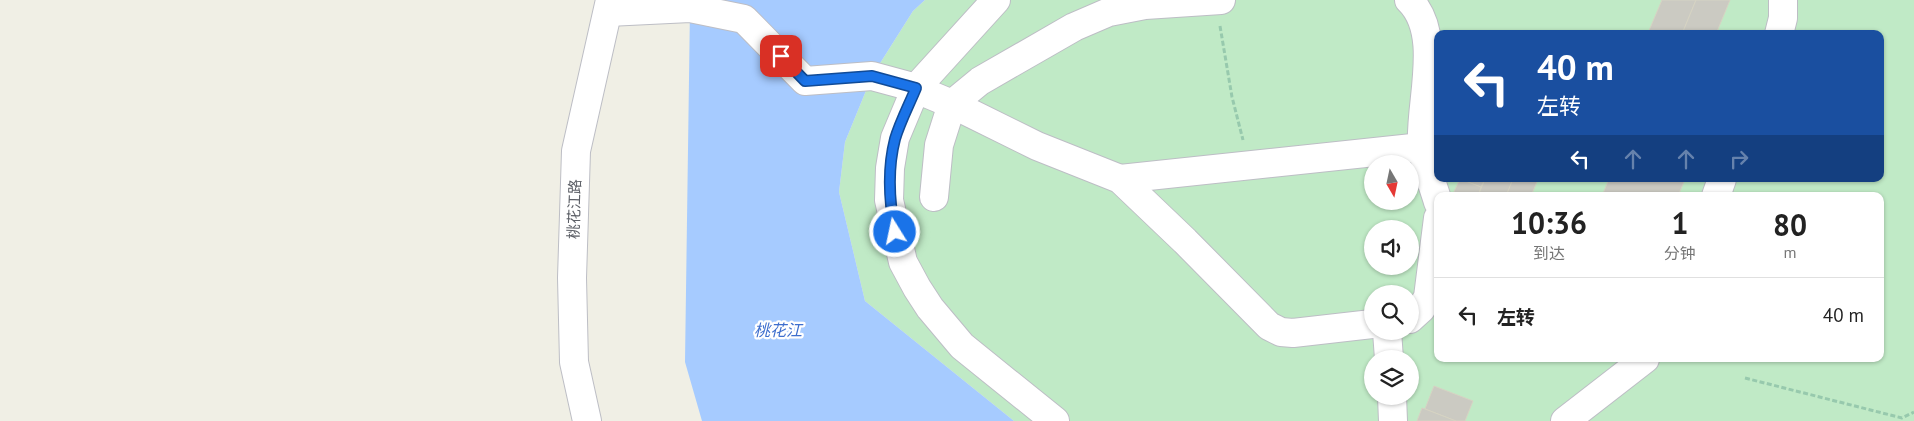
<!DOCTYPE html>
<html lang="zh">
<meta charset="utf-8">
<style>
:root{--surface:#fff;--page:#f6f6f6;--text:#222;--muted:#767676;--line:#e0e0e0}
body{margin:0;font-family:"PT Sans","Noto Sans SC",sans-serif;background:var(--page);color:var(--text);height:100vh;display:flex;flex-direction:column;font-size:19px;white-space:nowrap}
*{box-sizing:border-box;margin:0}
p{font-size:16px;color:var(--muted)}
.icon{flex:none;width:28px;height:28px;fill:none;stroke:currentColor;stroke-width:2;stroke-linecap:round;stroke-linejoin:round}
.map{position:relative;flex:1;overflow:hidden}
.drawer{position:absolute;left:1434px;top:192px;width:450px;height:170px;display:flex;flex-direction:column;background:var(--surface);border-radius:10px;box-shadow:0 1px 4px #0004}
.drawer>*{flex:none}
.banner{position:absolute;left:1434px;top:30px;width:450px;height:152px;border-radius:10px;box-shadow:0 1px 4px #0004;background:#1a4fa0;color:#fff;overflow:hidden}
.needle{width:32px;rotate:171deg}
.tools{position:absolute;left:1364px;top:155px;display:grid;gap:10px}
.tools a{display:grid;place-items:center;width:55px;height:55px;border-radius:50%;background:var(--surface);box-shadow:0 1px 4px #0004;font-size:25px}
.pin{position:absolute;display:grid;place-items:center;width:42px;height:42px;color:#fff;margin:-21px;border-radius:10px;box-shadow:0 2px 8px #0006}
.me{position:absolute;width:55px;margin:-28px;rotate:350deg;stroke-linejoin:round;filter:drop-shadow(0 0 4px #0008)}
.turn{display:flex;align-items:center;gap:18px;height:105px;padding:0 20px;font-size:22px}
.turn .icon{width:65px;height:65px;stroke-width:2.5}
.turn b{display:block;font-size:35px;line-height:42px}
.lanes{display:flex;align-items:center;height:48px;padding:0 20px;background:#0003;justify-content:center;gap:25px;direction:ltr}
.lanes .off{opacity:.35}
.eta{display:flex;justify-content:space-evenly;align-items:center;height:85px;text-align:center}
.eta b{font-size:30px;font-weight:700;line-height:35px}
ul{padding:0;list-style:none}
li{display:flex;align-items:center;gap:15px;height:75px;padding:0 20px;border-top:1px solid var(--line)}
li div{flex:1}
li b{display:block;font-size:19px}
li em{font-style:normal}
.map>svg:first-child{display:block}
.green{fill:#c0eac6;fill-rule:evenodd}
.water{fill:#a6cbff}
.building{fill:#cbcac2;stroke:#d6d3c3}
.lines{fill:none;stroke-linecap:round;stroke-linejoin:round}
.minor-casing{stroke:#bdbec5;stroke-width:30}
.path{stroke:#97c9ad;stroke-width:3;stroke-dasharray:5 2.5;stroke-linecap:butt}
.minor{stroke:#fff;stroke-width:28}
.route-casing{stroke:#114b97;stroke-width:12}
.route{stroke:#1a73e8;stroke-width:9}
.labels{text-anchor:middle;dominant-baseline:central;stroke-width:4.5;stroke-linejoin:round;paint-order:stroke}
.street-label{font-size:15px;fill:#5d6067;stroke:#fff}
.water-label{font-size:16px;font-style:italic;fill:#3e6fce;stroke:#fff}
</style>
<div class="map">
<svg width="1914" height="421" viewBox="0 0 1914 421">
<rect width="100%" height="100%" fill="#f0efe5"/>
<path class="green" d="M925,0H1914V421H1014L865,301L839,192L845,142L872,76L913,11ZM1438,34H1880V179H1438ZM1372,164H1410V201H1372ZM1438,196H1880V359H1438ZM1372,229H1410V266H1372ZM1372,294H1410V331H1372ZM1372,359H1410V396H1372Z"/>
<path class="water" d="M693,0H925L913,11L872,76L845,142L839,192L865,301L1014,421H702L685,362L690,8Z"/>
<g class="building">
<path d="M1662,0H1696L1682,34L1648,33Z"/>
<path d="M1696,0H1730L1716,34H1682Z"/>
<path d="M1460,179H1485L1481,187Z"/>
<path d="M1460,179L1481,187L1478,196H1452Z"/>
<path d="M1485,179H1513L1506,196H1478Z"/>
<path d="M1513,179H1538L1531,196H1506Z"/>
<path d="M1609,179H1685L1678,196H1602Z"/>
<path d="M1434,386L1473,401L1465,421H1456L1425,409Z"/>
<path d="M1422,408L1425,409L1456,421H1417Z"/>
</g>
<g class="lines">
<defs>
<g id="minor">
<path d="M996,0L916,88L895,138L890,168L889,200L903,262L917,288L930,308L962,346L1055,421"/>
<path d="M1409,0C1444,34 1419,103 1422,146C1424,163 1433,185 1438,202"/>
<path d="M608,12L690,8L744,19L805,81L872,76L909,86L952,104L1037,146L1120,179L1185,241L1269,326L1281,332L1293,333L1372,324"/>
<path d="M1779,34L1783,18V0"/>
<path d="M1120,179L1422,147"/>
<path d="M1716,196L1722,179"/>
<path d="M934,197L939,145L952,104L980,81L1074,27L1109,12L1145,5L1221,0"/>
<path d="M1410,319L1421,309L1428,297L1438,218"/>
<path d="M1387,331L1389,359"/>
<path d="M1392,396L1393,421"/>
<path d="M587,421L574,362L572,278L576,151L610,0"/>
<path d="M1565,421L1645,359"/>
</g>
</defs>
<use href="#minor" class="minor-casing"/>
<g class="path">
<path d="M1220,26L1232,97L1243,140"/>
<path d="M1745,378L1902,418L1914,412"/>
</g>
<use href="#minor" class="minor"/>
</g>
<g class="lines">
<defs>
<path id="route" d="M781,56L805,81L872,76L916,88C909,105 900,122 895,139C887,170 889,201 895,232"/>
</defs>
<use href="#route" class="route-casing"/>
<use href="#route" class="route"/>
</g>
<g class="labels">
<g class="street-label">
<text transform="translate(574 209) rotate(-88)">桃花江路</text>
</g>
<g class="water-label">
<text x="778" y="330">桃花江</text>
</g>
</g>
</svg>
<div class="tools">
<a><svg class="needle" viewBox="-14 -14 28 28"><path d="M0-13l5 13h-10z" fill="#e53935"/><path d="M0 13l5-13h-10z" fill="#767676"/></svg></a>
<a><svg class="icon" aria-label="sound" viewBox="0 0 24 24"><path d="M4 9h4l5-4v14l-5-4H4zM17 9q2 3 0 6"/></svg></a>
<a><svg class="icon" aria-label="search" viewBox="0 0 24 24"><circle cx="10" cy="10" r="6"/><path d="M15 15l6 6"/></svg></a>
<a><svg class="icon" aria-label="layers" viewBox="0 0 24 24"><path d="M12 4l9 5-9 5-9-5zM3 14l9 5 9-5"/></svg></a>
</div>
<div class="pin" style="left:781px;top:56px;background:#d93025"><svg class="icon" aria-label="arrive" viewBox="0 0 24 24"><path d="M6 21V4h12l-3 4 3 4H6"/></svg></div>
<svg class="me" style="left:895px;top:232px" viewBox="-20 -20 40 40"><circle r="17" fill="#1a73e8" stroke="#fff" stroke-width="3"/><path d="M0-11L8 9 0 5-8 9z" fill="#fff"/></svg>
<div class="banner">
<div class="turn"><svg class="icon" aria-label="left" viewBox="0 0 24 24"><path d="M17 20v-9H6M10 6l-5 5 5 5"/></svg><div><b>40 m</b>左转</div></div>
<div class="lanes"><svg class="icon" aria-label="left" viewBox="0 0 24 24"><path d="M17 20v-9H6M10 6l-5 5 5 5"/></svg><svg class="icon off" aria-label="ahead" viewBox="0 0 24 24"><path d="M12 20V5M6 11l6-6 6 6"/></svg><svg class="icon off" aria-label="ahead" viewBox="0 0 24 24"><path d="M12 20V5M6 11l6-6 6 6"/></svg><svg class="icon off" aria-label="right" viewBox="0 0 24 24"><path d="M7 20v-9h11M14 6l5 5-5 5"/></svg></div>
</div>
<section class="drawer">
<div class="eta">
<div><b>10:36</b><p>到达</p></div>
<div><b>1</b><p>分钟</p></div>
<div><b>80</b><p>m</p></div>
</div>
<ul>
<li><svg class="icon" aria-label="left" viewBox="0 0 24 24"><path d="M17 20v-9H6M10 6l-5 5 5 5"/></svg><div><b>左转</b></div><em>40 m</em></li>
</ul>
</section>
</div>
